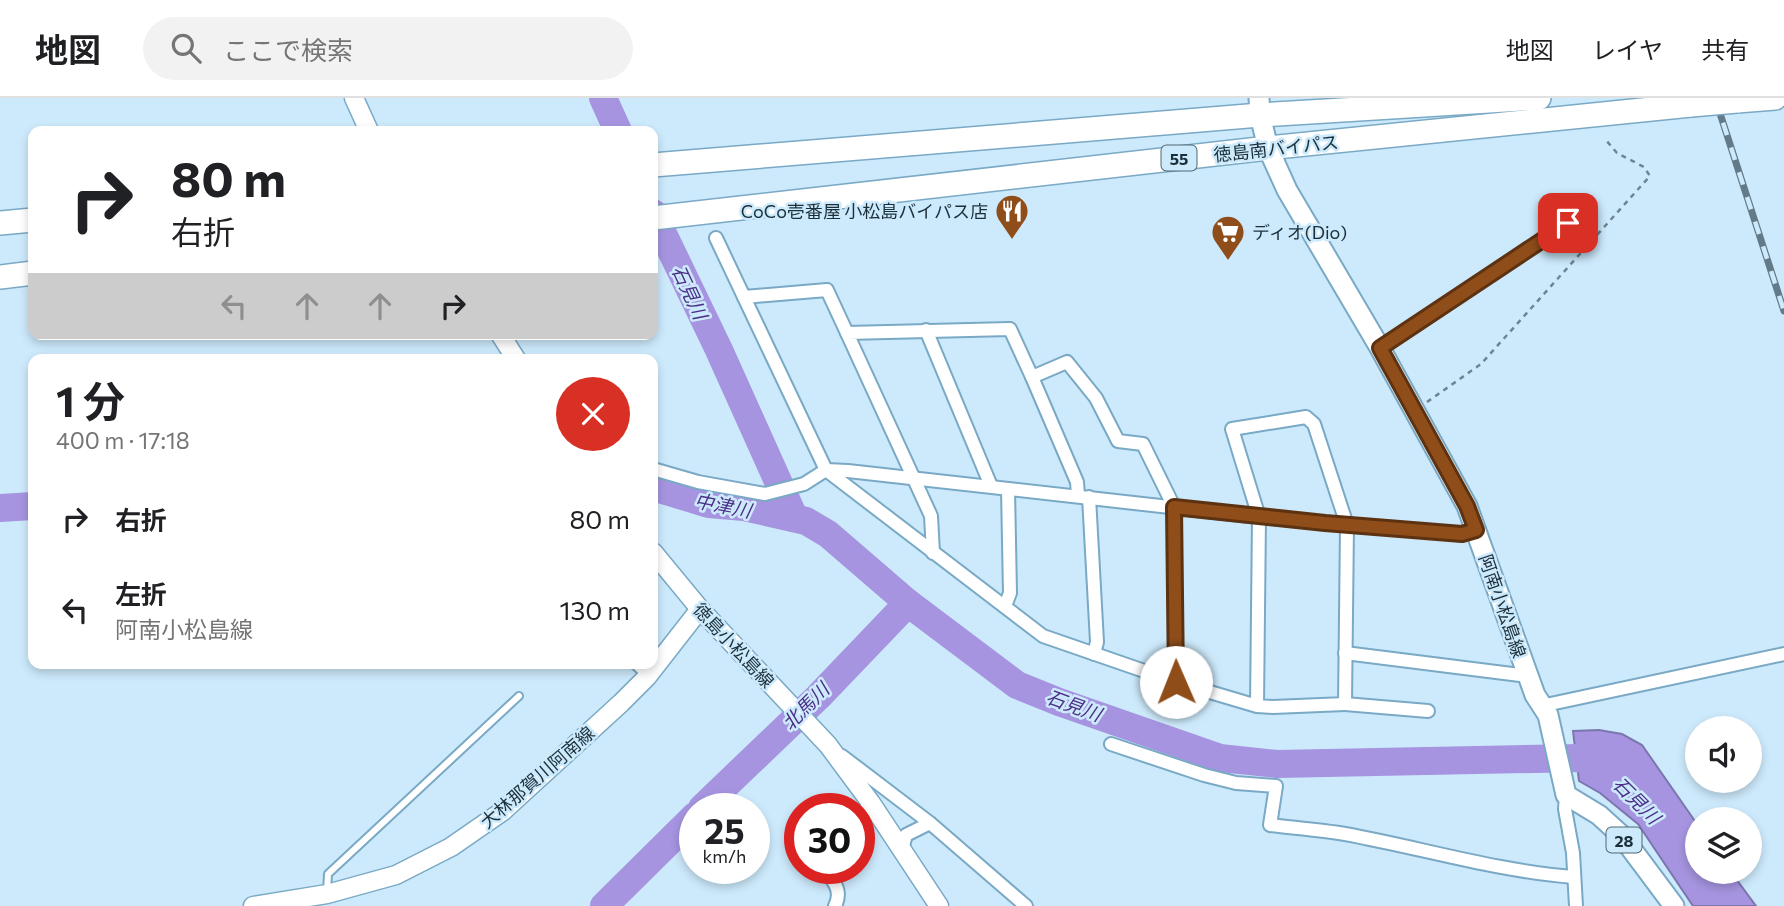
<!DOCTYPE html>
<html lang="ja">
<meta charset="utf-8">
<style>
:root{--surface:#fff;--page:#f2f2f2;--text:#202124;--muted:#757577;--line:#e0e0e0}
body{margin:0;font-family:Commissioner,"Noto Sans JP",sans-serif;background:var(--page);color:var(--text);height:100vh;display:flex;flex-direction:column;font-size:26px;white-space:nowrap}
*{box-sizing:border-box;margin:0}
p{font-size:23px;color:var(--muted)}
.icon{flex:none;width:38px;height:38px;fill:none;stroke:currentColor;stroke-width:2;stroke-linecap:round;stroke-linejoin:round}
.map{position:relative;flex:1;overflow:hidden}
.panel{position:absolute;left:28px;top:256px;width:630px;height:315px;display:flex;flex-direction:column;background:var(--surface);border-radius:14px;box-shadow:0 4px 10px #0003}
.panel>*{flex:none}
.hud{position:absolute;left:28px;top:28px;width:630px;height:214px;border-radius:14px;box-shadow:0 4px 10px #0003;background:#fff;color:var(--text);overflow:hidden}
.controls{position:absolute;left:1685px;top:618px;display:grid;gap:14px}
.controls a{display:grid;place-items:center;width:77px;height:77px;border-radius:50%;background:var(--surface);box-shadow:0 4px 10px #0003;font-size:35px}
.speed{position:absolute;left:679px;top:695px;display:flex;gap:14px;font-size:35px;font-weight:700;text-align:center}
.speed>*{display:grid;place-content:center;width:91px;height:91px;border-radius:50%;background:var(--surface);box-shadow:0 4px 10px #0003;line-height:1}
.speed small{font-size:18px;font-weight:400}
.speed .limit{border:10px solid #d22;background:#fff;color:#111}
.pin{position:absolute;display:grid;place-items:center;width:60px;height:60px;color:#fff;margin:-30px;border-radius:14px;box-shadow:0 4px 10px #0006}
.me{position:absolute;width:77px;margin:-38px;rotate:359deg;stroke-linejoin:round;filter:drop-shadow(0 0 5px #0008)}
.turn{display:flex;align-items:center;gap:24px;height:147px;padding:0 28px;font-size:32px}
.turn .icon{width:91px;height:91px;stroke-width:2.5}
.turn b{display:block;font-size:49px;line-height:60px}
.lanes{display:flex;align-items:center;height:66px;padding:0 28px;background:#0003;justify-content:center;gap:35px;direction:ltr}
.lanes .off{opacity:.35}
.round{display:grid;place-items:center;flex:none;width:74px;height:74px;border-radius:37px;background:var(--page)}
.overview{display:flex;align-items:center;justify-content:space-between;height:119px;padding:0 28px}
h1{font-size:42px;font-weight:700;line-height:52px}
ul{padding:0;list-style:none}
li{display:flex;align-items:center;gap:21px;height:91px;padding:0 28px}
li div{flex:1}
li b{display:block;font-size:26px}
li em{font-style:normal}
header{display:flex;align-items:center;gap:42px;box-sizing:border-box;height:98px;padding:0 35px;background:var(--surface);border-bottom:2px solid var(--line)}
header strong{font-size:33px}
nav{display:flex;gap:38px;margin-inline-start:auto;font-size:24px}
.search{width:490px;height:63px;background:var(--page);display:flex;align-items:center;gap:18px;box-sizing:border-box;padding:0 24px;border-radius:38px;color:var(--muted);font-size:26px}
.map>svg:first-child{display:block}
.water{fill:#a694e0;stroke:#7c76ae;stroke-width:2}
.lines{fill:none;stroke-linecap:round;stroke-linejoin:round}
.river{stroke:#a694e0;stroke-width:28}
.lane-casing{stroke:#79a9c5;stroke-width:10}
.street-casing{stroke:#79a9c5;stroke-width:16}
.secondary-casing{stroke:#79a9c5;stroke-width:21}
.primary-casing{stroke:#79a9c5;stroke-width:23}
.highway-casing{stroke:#79a9c5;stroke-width:26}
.path{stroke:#6d8593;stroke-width:2.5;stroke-dasharray:5 5;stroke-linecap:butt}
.lane{stroke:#fff;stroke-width:6}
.street{stroke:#fff;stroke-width:12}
.secondary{stroke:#fff;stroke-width:18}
.primary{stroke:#fff;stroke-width:19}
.highway{stroke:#fff;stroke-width:23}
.rail-casing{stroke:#637b89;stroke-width:7}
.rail{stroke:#cdeafc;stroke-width:4.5;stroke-dasharray:13;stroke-linecap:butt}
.highway-bridge-casing{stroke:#79a9c5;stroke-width:26;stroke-linecap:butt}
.highway-bridge{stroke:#fff;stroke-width:23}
.route-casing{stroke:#5d3211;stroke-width:18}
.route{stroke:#8f4d1a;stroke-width:12}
.labels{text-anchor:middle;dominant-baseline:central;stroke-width:5;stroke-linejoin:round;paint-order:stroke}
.shield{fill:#cdeafc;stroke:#506774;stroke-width:2}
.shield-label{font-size:16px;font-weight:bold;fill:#1b2f3a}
.street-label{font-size:18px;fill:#1b2f3a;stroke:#cdeafc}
.poi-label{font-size:18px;fill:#1b2f3a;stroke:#cdeafc;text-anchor:end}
.water-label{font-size:19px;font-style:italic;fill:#4c2f87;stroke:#cdeafc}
</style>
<header>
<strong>地図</strong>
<div class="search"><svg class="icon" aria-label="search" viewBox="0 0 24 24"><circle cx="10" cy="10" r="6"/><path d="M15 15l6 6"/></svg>ここで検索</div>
<nav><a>地図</a><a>レイヤ</a><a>共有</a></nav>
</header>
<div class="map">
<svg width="1784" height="808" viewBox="0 0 1784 808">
<rect width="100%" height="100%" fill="#cdeafc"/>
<path class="water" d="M1599,632L1622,636L1642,647L1697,726L1698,774H1731L1756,808H1693L1638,726L1600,695L1579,683L1573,633Z"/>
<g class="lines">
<g class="river">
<path d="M603,0L618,33"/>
<path d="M653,115L719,252L794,419"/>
<path d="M653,389L709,406L744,409L806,423L828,436L908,505L1017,587L1059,604L1220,660L1277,666L1581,660L1611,675"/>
<path d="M0,410L33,408"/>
<path d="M702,710L818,599L908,505"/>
<path d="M604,808L695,718"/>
</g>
<defs>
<g id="lane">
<path d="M1382,249L1590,111"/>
<path d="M632,565L646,578"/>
<path d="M327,794L328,776L519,598"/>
</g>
<g id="street">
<path d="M716,140L826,372L1043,538L1176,584L1257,608L1273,609L1345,606L1347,427L1314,326L1306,319L1232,331L1259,419L1257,608"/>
<path d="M744,199L827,192L847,235"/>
<path d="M926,232L991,388"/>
<path d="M653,371L698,384L765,396L804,386L826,372L848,373L1259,419L1463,436L1476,432"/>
<path d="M1078,397L1077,384L1032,279L1067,264L1096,300L1118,343L1143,346L1174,409L1176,584"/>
<path d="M1089,399L1097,544L1094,556"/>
<path d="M933,455L931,418L847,235L1010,231L1032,279"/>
<path d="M1005,508L1010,495L1008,391"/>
<path d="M1345,555L1520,577L1527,575"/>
<path d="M1345,606L1428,613"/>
<path d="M1541,608L1784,556"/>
<path d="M1111,646L1204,677L1236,685L1276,688L1270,727C1295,730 1320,732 1345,736C1422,750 1496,773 1574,779"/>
<path d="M842,658L930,725L1026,808"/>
<path d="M1566,697L1565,711L1573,755L1576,808"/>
<path d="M859,718L871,705"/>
<path d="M902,751L906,737L930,725"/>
<path d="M824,770C833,783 843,792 835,808"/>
</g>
<g id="secondary">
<path d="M354,0L369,33"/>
<path d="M500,236L516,261"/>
<path d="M653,454L700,511L828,647L871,705L939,808"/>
<path d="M253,808L327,796L396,777L451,749L503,713L621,605L647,579L700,511"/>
</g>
<path id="primary" d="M1259,0L1260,17L1268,50L1287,92L1380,250L1467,408L1535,597L1548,617L1566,697L1599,717L1621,737L1674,808"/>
<g id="highway">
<path d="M1737,3L1775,0"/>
<path d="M653,67L1260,17L1539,0"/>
<path d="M653,120L1268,50L1691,7"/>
<path d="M0,125L33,122"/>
<path d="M0,179L33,175"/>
</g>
</defs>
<use href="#lane" class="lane-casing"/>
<use href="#street" class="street-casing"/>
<use href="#secondary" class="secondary-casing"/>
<use href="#primary" class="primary-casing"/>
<use href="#highway" class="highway-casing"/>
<path class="path" d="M1427,304L1481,266L1650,78L1644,69L1617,55L1605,41"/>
<use href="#lane" class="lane"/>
<use href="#street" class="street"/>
<use href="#secondary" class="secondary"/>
<use href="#primary" class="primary"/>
<use href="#highway" class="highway"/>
<defs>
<path id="rail" d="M1715,0L1784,213"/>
</defs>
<use href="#rail" class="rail-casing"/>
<use href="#rail" class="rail"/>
<defs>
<path id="highway-bridge" d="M1691,7L1737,3"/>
</defs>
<use href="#highway-bridge" class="highway-bridge-casing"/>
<use href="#highway-bridge" class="highway-bridge"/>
</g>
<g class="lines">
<defs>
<path id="route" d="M1176,584L1174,409L1325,425L1462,436L1476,432L1467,408L1380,250L1568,125"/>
</defs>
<use href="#route" class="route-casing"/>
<use href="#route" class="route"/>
</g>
<defs>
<symbol id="restaurant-pin" viewBox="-11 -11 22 30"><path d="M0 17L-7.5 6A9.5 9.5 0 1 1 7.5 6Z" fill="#8f4d1a" stroke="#cdeafc"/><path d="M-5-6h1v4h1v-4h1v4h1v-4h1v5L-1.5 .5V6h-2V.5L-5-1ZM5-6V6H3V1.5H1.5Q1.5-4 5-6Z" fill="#fff"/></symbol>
<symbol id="supermarket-pin" viewBox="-11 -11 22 30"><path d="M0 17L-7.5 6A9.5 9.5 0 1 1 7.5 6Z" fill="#8f4d1a" stroke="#cdeafc"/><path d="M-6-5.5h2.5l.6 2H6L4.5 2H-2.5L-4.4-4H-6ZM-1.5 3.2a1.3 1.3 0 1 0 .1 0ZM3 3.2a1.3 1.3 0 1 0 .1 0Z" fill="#fff"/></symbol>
</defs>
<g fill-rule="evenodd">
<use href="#restaurant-pin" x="993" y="94" width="38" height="52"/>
<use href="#supermarket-pin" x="1209" y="115" width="38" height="52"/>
</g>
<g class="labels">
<g class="shield">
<rect x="1161.5" y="47.5" width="35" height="25" rx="5"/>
<rect x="1606.5" y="729.5" width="35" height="25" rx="5"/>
</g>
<g class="shield-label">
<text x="1179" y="60">55</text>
<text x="1624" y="742">28</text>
</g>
<g class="street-label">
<text transform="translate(1276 50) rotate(-6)">徳島南バイパス</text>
<text transform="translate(1503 508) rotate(71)">阿南小松島線</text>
<text transform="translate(734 547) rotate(47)">徳島小松島線</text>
<text transform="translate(537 679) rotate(-41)">大林那賀川阿南線</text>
</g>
<g class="poi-label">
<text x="988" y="113">CoCo壱番屋 小松島バイパス店</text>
<text x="1252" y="134" text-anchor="start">ディオ(Dio)</text>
</g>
<g class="water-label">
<text transform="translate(690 194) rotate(65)">石見川</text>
<text transform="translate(723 407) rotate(11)">中津川</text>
<text transform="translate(1074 607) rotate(20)">石見川</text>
<text transform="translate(805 608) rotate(-45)">北馬川</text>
<text transform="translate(1637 702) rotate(45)">石見川</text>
</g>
</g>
</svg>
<div class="controls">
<a><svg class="icon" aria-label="sound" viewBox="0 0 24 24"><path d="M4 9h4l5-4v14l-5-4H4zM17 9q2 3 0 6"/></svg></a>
<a><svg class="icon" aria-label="layers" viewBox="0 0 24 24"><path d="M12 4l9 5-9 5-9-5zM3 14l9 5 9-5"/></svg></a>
</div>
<div class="speed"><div>25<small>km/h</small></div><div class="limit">30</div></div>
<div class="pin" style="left:1568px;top:125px;background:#d93025"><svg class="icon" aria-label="arrive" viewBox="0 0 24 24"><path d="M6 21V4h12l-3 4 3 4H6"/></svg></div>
<svg class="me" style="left:1176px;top:584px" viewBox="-20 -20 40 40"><circle r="19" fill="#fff"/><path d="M0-13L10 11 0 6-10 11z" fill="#8f4d1a"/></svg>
<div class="hud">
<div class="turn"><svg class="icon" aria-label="right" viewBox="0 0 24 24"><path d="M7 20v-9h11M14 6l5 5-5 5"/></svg><div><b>80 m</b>右折</div></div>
<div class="lanes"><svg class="icon off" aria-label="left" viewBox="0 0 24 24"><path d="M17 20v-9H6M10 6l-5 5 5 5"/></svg><svg class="icon off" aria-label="ahead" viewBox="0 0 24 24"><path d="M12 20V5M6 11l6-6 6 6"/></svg><svg class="icon off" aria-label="ahead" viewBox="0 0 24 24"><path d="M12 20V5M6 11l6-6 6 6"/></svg><svg class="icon" aria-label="right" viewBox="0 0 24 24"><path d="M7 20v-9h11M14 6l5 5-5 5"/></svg></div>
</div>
<section class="panel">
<div class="overview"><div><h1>1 分</h1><p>400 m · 17:18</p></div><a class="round" style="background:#d93025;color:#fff"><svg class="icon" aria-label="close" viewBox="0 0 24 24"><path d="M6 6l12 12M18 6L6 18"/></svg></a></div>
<ul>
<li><svg class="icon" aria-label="right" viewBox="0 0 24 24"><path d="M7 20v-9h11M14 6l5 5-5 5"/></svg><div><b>右折</b></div><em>80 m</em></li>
<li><svg class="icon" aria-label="left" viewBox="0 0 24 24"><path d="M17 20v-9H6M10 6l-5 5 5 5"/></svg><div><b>左折</b><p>阿南小松島線</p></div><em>130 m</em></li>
</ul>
</section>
</div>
